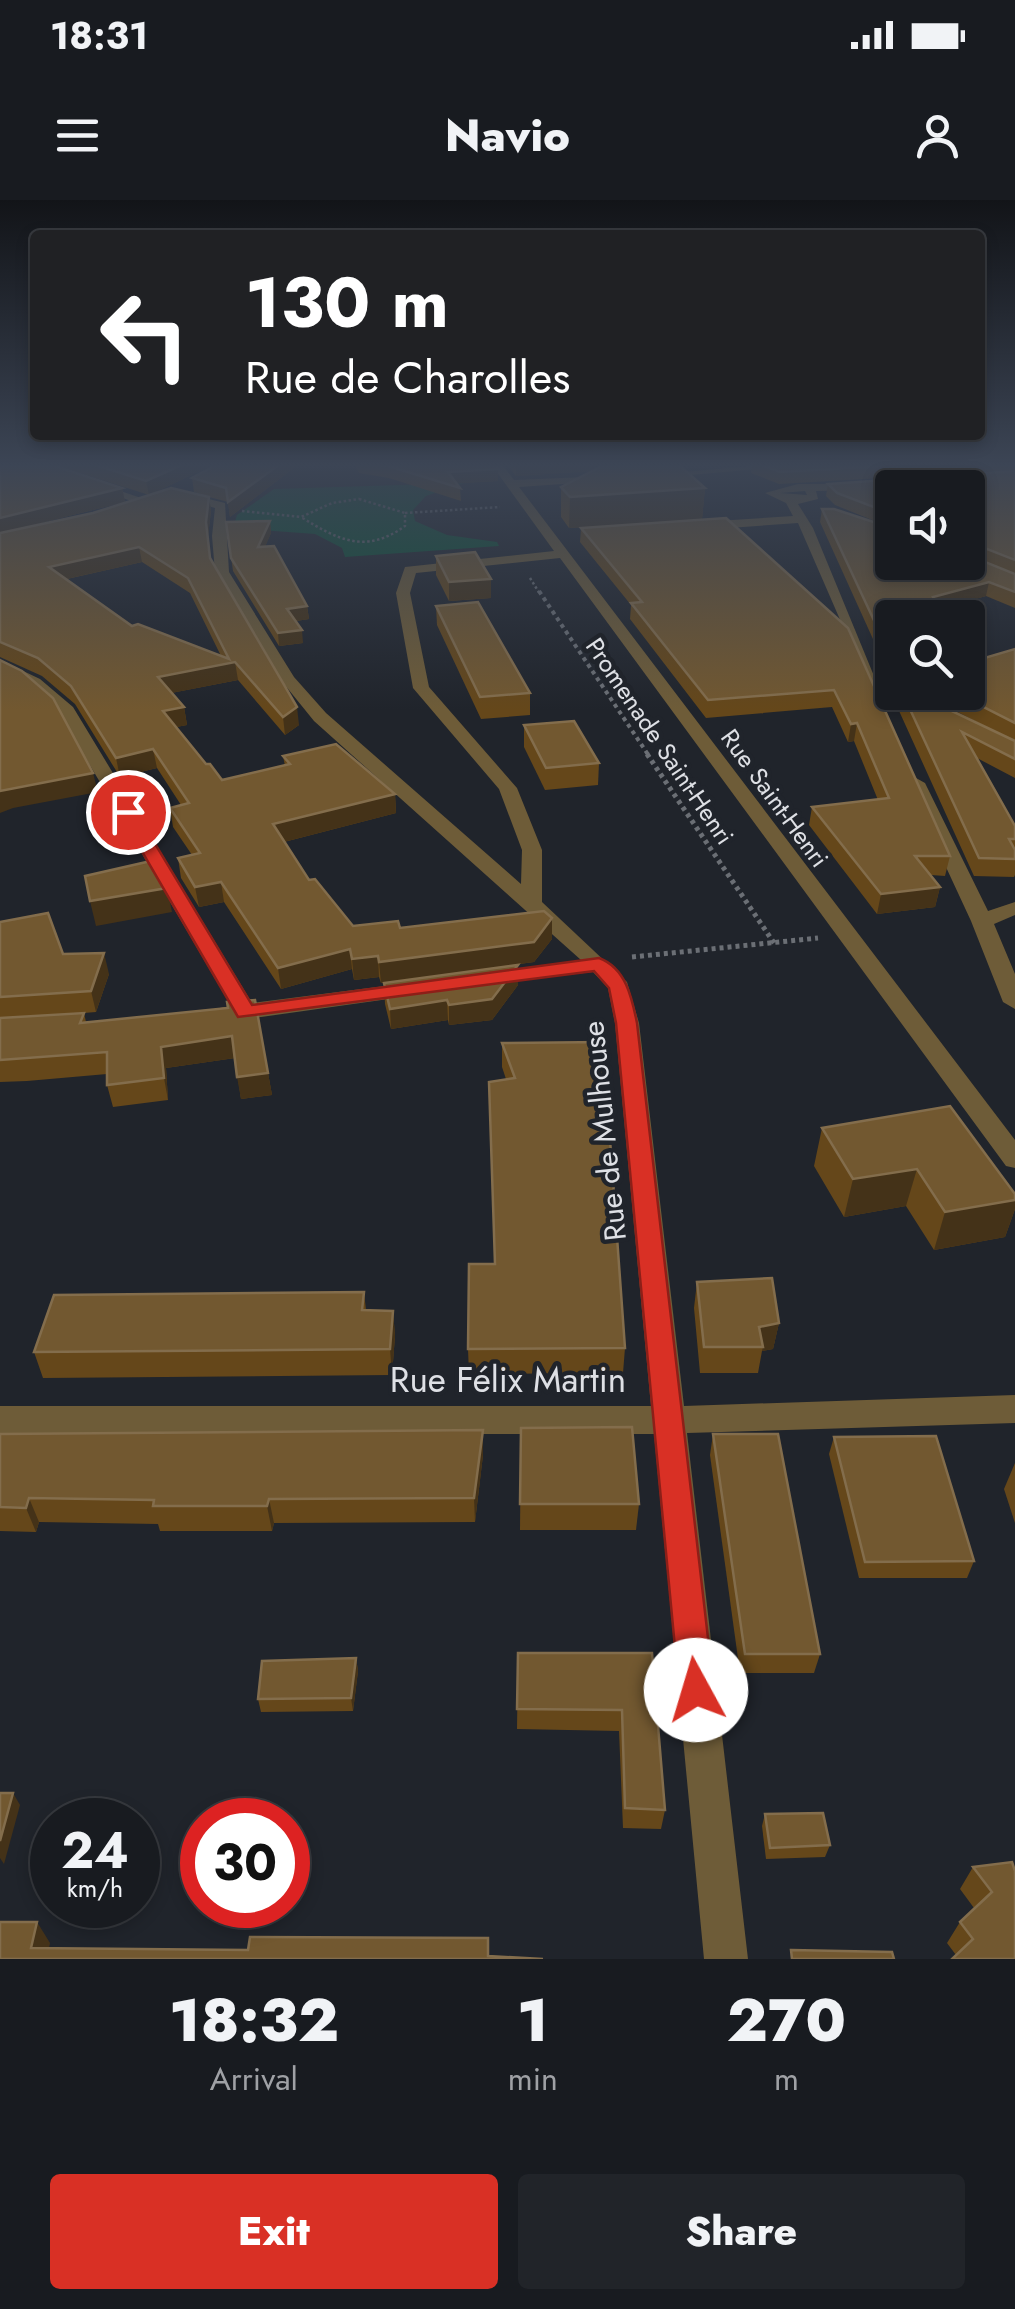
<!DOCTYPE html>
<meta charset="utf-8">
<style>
:root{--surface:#181b20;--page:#212429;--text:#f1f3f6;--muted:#9fa1a5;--line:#36393e;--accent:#d93025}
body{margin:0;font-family:Jost,sans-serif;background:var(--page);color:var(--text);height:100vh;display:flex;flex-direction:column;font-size:38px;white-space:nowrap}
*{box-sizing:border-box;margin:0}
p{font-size:32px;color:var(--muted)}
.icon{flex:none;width:55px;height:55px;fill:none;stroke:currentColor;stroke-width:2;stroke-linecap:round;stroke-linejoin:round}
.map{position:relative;height:1759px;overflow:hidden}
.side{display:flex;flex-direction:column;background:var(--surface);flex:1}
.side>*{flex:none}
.hud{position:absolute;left:30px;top:30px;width:955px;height:210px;border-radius:10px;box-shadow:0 5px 15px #0003,0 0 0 2px var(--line);background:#202124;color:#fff;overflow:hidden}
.controls{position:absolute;left:875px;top:270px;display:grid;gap:20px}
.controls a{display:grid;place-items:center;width:110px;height:110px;border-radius:10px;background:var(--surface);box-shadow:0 5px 15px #0003,0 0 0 2px var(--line);font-size:50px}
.speed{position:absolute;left:30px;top:1598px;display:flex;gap:20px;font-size:50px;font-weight:700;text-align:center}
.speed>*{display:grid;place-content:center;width:130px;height:130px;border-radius:50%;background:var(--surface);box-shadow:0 5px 15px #0003,0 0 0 2px var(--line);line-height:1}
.speed small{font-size:25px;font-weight:400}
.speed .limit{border:15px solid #d22;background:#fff;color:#111}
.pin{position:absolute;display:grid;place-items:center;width:85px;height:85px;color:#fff;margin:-42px;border:5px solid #fff;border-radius:50%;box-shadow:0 2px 10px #0007}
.me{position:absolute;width:110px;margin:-55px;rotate:354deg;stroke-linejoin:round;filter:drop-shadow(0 0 8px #0008)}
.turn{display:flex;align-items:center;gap:35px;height:210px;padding:0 50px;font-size:45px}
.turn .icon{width:130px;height:130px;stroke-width:2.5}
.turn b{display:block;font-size:70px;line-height:85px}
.eta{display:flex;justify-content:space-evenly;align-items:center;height:170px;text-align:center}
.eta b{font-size:60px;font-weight:800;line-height:70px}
.primary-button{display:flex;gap:20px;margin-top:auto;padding:20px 50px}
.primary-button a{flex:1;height:115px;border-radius:10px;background:var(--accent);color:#fff;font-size:40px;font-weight:800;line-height:115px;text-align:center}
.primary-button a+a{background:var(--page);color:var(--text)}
.status{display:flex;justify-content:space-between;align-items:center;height:70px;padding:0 50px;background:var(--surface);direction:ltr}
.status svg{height:28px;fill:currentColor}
header{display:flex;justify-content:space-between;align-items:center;height:130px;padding:0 50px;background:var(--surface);font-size:45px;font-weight:800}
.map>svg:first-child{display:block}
.green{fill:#095334}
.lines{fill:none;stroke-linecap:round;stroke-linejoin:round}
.path-far2{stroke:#6b6f75;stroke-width:2.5;stroke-dasharray:2.5 2.5;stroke-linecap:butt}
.path-far1{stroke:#6b6f75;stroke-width:4;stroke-dasharray:4 4;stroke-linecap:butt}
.path{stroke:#6b6f75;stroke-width:5;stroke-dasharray:4 4;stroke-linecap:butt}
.minor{fill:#6e5c38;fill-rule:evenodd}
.wall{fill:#65471a;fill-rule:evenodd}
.shaded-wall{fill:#443218}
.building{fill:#725830;stroke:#836d4c;stroke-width:2.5;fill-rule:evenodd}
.route{fill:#d93025;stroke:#8d1f18;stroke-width:2.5}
.labels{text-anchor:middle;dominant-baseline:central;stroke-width:9;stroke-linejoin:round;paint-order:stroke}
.far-street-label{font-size:25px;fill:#dee0e5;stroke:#20242b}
.street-label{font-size:30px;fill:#dee0e5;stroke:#20242b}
.near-street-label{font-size:35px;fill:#dee0e5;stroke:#20242b}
</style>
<div class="status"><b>18:31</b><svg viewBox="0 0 49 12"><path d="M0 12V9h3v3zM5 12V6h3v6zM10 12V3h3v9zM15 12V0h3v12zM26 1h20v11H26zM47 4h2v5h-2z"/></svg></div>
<header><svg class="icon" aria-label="menu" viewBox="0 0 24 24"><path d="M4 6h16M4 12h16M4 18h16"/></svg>Navio<svg class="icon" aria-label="person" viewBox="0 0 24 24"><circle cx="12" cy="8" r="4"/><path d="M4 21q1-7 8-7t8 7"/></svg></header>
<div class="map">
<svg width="1015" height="1759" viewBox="0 0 1015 1759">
<rect width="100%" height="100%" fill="#20242b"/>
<path class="green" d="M464,283L426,296L413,310L415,321L447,335L497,342L499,346L345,357L342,348L315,334L233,328L237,315L274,289Z"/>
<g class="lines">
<g class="path-far2">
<path d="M359,299L405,313V326C365,355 337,339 301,317L332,303Z"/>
<path d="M242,311L301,317"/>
<path d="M405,313L500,307"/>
<path d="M530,378L540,394"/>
</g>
<path class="path-far1" d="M539,391L649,556"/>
<g class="path">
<path d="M647,554L774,743"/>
<path d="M632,757L818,738"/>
</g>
<g class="minor">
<path d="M23,264H40L156,303L146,306Z"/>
<path d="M491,264H502L514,280L610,276L606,281L519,287L1015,940V968L1006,966L560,358L416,373L410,393L429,487L517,588L542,650V702L627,782L639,823L684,1206L1015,1195V1223L687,1233L748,1759H704L654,1234H0V1206H651L615,823L608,788L593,772L477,785L474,780L477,775L485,773L581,760L314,521L280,479L215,372L212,336L215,308L170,295L176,291L225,303L229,372L294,477L326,513L521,684L522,650L499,589L413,488L396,393L405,367L554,351Z"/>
<path d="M773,264L782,267L656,278L650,275Z"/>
<path d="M798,284H859L865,287L859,290L816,291L818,299L798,304L813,328L874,476L892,485V492L898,494H886L863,480L865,477L798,323L701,330L695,326L701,322L793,316L786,303L765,293ZM805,291L807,295L780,293Z"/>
<path d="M0,460L40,479L73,507L252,803L416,782L424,784L427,789L424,794L246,819H214L210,814L214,809L231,806L60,514L28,485L0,471Z"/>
<path d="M916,578L925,583L988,711L1015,702V715L994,724L1015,774V809L1003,802L971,721L907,583Z"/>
</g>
</g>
<g class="wall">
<path d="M0,264L122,288L125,302L4,332L208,296L194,292L192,278L218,264H299L230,317L228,302L209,297L211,311L208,336L210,360L299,525L285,535L238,480L171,493L184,507L187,525L176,527L206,564L222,580L285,566L283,556L395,594L396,613L284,642L309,680L353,726L400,728L552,718V739L534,762L381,783L379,777L354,780L352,769L281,789L224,702L199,707L181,678L178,658L192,655L173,627L170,608L181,605L157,568L120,577L75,504L42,476L0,457ZM142,362L190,393L221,456L132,426L67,379Z"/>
<path d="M52,264H215L149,295Z"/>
<path d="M354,264H495L498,269V281L457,283L460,288L461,301L389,278L359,273Z"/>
<path d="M507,264H593L592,271L715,264L681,266L705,288L702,319L569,328L561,317V287L592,271L516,276Z"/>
<path d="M752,264H1015V270L779,284L751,273Z"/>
<path d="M1015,271V408L986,396L940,409L892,418V481L820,322L822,309L968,362L892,288V328L835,305L826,296L828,284Z"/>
<path d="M726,318L950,656L945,676L931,675L940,687L935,707L877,714L809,625L812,607L878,600L854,541L848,542L832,507L706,518L630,419L631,405L580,342L581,328Z"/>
<path d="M270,321L271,333L265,346L307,406L309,419L296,421L303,443L279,446L233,371L226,322Z"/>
<path d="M436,356L491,398L449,401L436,375Z"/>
<path d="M436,406L530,493V515L481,519L437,425Z"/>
<path d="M1015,449V578L977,558L1015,626V675L1014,677L974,676L895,502L897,492H912L1000,534L919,492H968L971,462Z"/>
<path d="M524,525L599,563L598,585L545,590L524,547Z"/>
<path d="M0,722L63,754L109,774L96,812L84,813L86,822L228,808L268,873L272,895L241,899L235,858L166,868L168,900L113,907L107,885V874L27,881L0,882Z"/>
<path d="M384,783L518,785L492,820L449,825L448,820L391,829L385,804Z"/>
<path d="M502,843L625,1148L623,1173L469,1174L468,1149L494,1064L506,879L502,867Z"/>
<path d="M822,928L1015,994V1009L1005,1037L934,1050L906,1006L844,1017L814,966Z"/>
<path d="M697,1082L779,1123L773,1149L762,1151L758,1173H700L694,1108Z"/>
<path d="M364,1092L366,1110L393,1111L395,1136L392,1175L43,1178L34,1152Z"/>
<path d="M521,1228L639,1304L636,1330H520Z"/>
<path d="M0,1234L483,1255L475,1322L274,1323L272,1331H160L158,1324L39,1322L36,1332L0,1331Z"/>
<path d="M713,1234L820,1454L814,1473H740L710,1255Z"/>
<path d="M834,1237L974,1361L967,1378H859L829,1254Z"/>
<path d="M1015,1263V1323L1004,1289Z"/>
<path d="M518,1453H652L665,1610L661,1629L623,1628L619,1531L517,1529Z"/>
<path d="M356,1458L358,1471L353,1511L261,1512L258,1499Z"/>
<path d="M765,1614L830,1645L825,1657L766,1659L762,1626Z"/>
<path d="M973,1667L1015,1671V1759L956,1755L947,1743L960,1722L974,1708L960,1689Z"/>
</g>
<g class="shaded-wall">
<path d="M184,264H215L149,295L146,281Z"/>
<path d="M280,264H299L230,317L228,302Z"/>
<path d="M516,264H593L592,271L516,276Z"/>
<path d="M658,264H715L658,267Z"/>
<path d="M498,269V281L449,284L448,272Z"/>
<path d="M122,288L125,302L0,333V318Z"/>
<path d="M705,288L702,319L569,328L570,297Z"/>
<path d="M209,297L211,311L208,336L206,322Z"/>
<path d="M270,321L271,333L260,359L258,347Z"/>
<path d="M968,343H972L969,357H968Z"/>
<path d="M139,347L142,362L53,382L49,367Z"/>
<path d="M491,379V398L449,401V382Z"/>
<path d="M989,382L986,396L930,412L933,397Z"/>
<path d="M307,406L309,419L289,422L287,409Z"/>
<path d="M302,430L303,443L279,446L278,433Z"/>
<path d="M235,462L238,480L161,495L158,477Z"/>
<path d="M184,507L187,525L166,529L163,511Z"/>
<path d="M297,507L299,525L285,535L283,517Z"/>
<path d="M857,523L854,541L848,542L851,524Z"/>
<path d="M153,549L157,568L120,577L116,558Z"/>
<path d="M93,573L98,592L13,608L0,613V591Z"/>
<path d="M395,594L396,613L276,644L273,624Z"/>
<path d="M221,682L224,702L199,707L195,687Z"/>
<path d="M940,687L935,707L877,714L881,694Z"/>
<path d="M167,688L172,712L96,726L90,701Z"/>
<path d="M552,718V739L534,762L381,783L379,762Z"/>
<path d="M350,749L352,769L281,789L278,768Z"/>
<path d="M104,753L109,774L96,812L91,791Z"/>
<path d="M378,756L379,777L354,780L352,759Z"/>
<path d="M518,765V785L492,820L449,825V805Z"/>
<path d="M447,800L448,820L391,829L390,809Z"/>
<path d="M232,836L235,858L166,868L168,900L164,878L161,847Z"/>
<path d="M268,873L272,895L241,899L237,877Z"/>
<path d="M917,969L906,1006L844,1017L853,979Z"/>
<path d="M1015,1000V1009L1005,1037L934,1050L945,1012Z"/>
<path d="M393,1111L395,1136L392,1175L390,1149Z"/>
<path d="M779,1123L773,1149L762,1151L763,1147L759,1127Z"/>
<path d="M483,1230V1255L475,1322L474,1298Z"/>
<path d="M29,1298L39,1322L36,1332L26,1308Z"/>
<path d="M269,1299L274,1323L272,1331L267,1306Z"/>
<path d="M356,1458L358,1471L353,1511L351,1498Z"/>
<path d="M13,1593L20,1605L4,1664L0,1658V1641Z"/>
<path d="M37,1722L50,1743L47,1759L31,1748Z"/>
</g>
<g class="building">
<path d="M0,264H49L122,288L0,318Z"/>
<path d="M92,264H184L146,281Z"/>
<path d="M218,264H280L228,302L226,288L192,278Z"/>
<path d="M374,264H495L498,269L448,272L460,288L388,266Z"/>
<path d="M606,264H678L705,288L570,297L561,287Z"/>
<path d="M760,264H919L780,272Z"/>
<path d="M1015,271V360L972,343H968V288H892V314L837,293L828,284Z"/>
<path d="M171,288L209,297L206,322L210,358L297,507L283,517L235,462L158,477L184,507L163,511L206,564H210L222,580L290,564L283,556L336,544L395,594L273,624L309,680L315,679L353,726L398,721L400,728L544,711L552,718L534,742L379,762L378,756L352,759L350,749L278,768L221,682L195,687L178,658L200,653L170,608L189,603L153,549L116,558L71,486L38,458L0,442V333L93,313ZM139,347L188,378L229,459L138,424L132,426L49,367Z"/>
<path d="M822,309H834L892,328V362H968V355L1015,374V392L989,382L933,397L945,418H892V459Z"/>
<path d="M726,318L848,428L950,656H915L940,687L881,694L812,607L889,598L857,523L851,524L834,490L708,500L631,403L642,402L581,328Z"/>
<path d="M270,321L258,347L274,346L307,406L287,409L302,430L278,433L231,358L226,322Z"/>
<path d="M475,352L491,379L449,382L436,356Z"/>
<path d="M478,402L530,493L480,497L436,406Z"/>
<path d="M1015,449V523L954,492H968V456L971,462Z"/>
<path d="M0,460L22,471L53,498L93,573L0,591Z"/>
<path d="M902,492H912L1015,541V559L962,532L1015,626V639H1009L1015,650V659L979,658Z"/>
<path d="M574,521L599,563L546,568L524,525Z"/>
<path d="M151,661L167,688L90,701L85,676Z"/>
<path d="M48,713L63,754L104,753L91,791L0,797V722Z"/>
<path d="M518,765L492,799L449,805L447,800L390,809L384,783Z"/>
<path d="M255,800L268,873L237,877L232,836L161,847L164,878L107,885V852L0,860V818L84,813L80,823L228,808L227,802Z"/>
<path d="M603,842L625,1148L468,1149L469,1064H495L489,882L515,878L502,843Z"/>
<path d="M950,906L1015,994V1000L945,1012L917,969L853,979L822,928Z"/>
<path d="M772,1078L779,1123L759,1127L763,1147H704L697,1082Z"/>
<path d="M364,1092L362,1110L393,1111L390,1149L34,1152L54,1095Z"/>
<path d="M632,1227L639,1304H520L521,1228Z"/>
<path d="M483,1230L474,1298L269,1299L267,1306H153L154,1300L29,1298L26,1308L0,1307V1234Z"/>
<path d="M713,1234H778L820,1454H745Z"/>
<path d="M936,1236L974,1361L865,1362L834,1237Z"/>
<path d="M518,1453H652L665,1610L625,1608L622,1510L517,1509Z"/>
<path d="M356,1458L351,1498L258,1499L262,1461Z"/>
<path d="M0,1593H13L0,1641Z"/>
<path d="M823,1613L830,1645L770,1648L765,1614Z"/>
<path d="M1012,1662L1015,1671V1759H952L973,1739L960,1722L992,1692L973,1667Z"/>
<path d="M0,1722H37L31,1748L248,1750L250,1737L488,1738V1756L543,1759H0Z"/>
<path d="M791,1750L892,1752L894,1759H792Z"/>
</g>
<linearGradient id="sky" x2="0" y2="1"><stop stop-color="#121418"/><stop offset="0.52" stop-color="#3c4555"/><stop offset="1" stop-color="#3c4555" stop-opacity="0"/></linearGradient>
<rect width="1015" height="510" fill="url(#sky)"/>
<path class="route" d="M128,606L136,612L252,805L599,758C626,768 632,798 637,823L714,1490L709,1502L696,1507L684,1502L679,1490L616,823L609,788L594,771L238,817L119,612Z"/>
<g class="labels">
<g class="far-street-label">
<text transform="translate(660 541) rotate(56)">Promenade Saint-Henri</text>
<text transform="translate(775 598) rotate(54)">Rue Saint-Henri</text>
</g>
<g class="street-label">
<text transform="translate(604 931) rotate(-96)">Rue de Mulhouse</text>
</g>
<g class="near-street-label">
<text x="508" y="1180">Rue Félix Martin</text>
</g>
</g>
</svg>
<div class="controls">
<a><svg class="icon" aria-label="sound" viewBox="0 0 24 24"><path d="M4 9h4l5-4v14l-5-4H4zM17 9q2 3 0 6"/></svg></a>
<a><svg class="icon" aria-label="search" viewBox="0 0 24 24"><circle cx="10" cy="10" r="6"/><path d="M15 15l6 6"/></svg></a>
</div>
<div class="speed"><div>24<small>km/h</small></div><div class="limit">30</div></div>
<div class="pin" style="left:128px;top:612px;background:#d93025"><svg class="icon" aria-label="arrive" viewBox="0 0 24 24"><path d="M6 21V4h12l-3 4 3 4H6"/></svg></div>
<svg class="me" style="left:696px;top:1490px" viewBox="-20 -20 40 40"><circle r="19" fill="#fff"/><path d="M0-13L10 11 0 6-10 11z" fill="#d93025"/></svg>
<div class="hud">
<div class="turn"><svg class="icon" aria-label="left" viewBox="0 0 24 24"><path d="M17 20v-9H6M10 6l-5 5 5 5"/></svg><div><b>130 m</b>Rue de Charolles</div></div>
</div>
</div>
<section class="side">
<div class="eta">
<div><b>18:32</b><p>Arrival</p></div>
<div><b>1</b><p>min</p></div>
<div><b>270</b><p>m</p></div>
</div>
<div class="primary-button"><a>Exit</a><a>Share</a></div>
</section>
